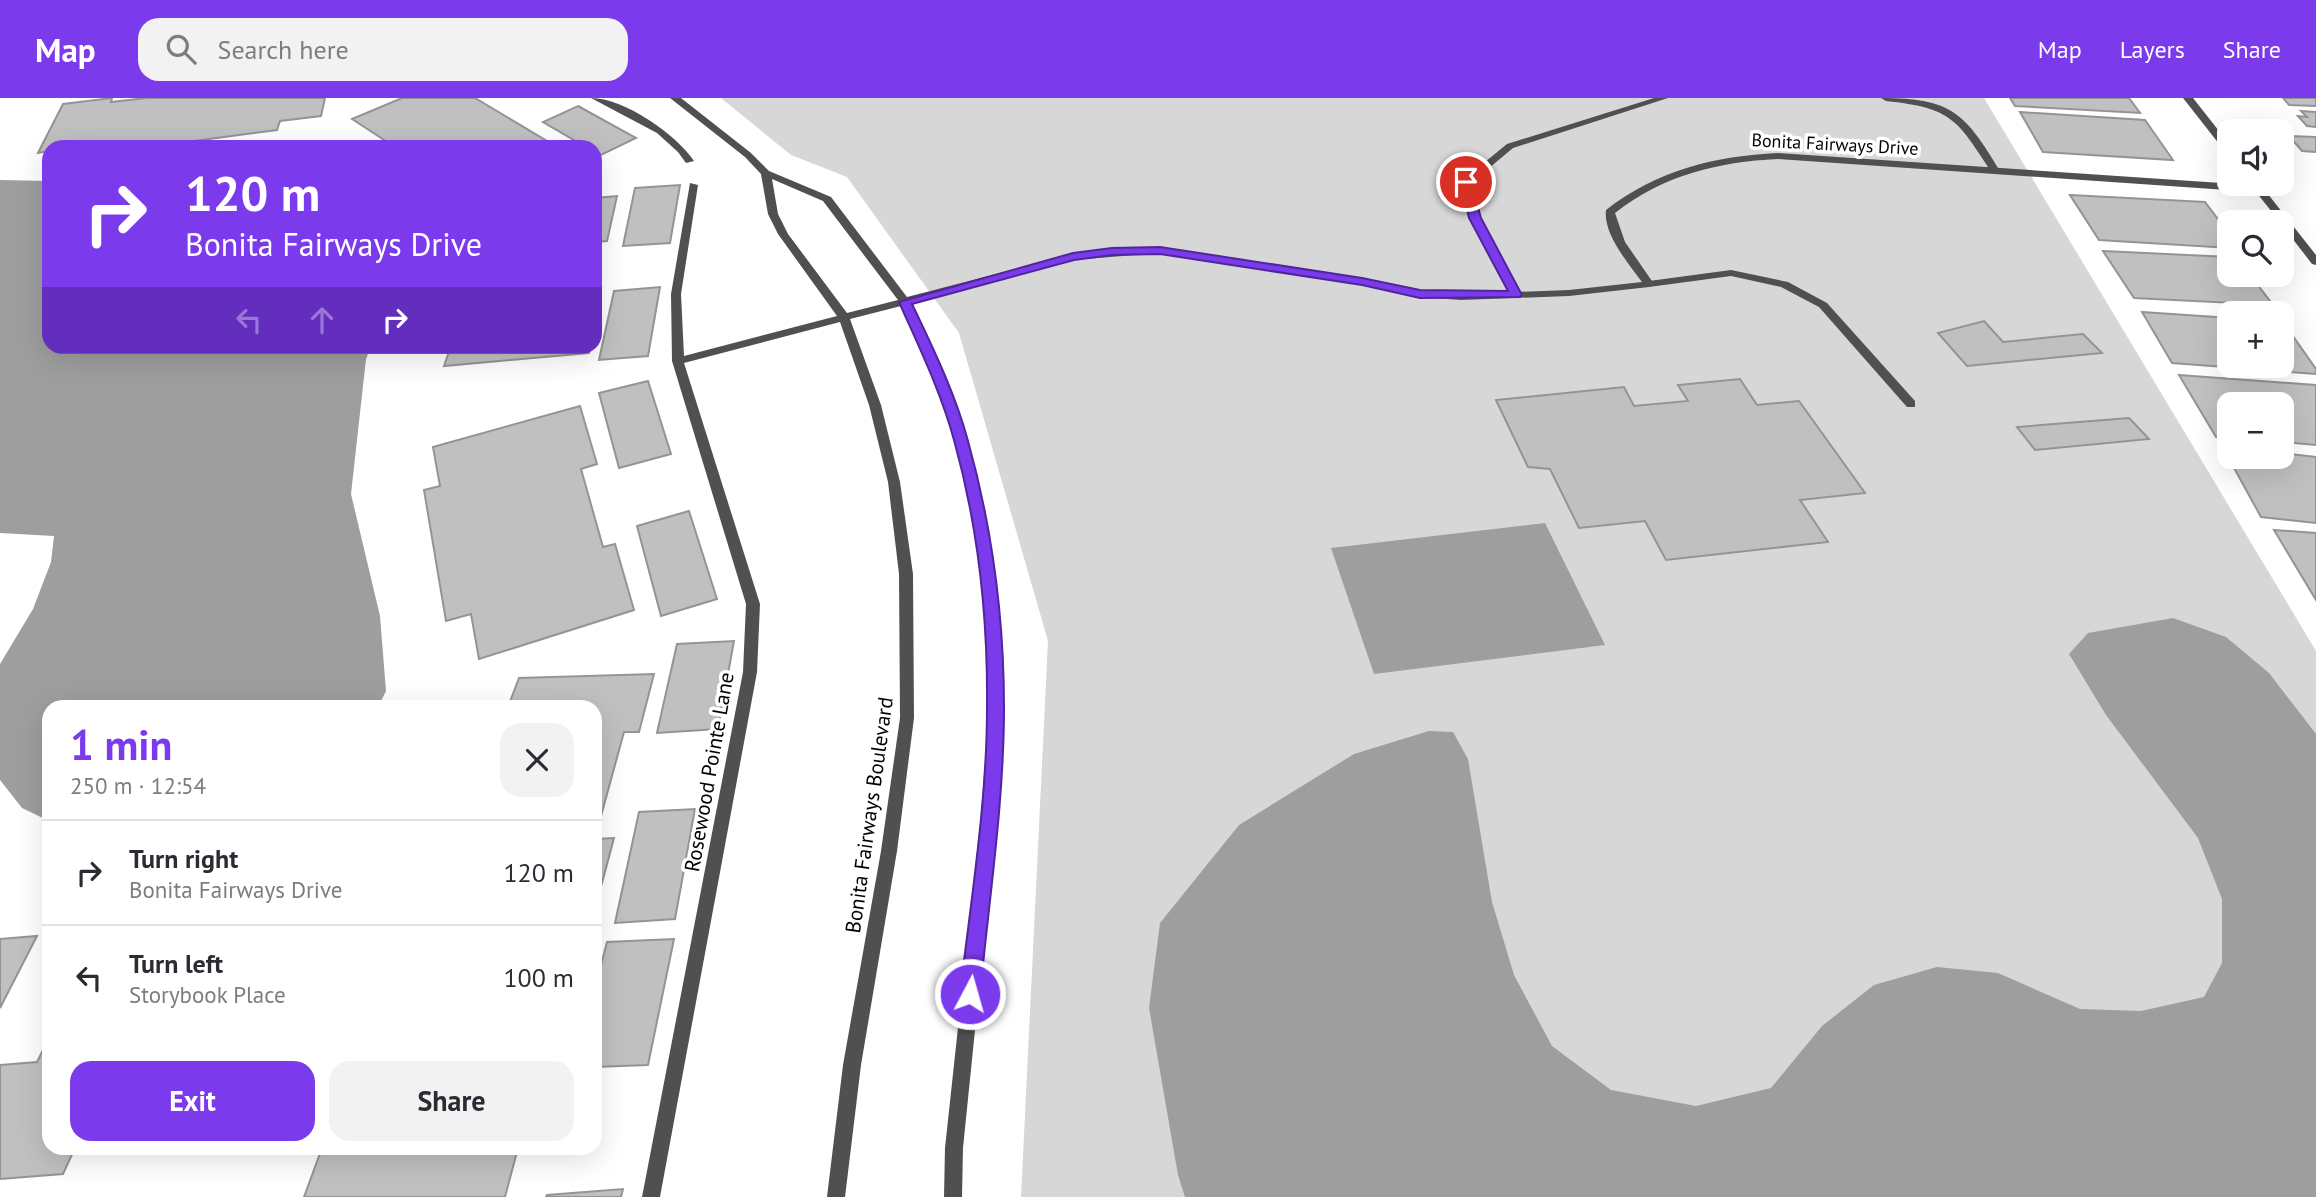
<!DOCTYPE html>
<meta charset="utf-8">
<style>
:root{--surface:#fff;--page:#f2f2f3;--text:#2b2b33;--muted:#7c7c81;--line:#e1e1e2;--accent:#7c3aed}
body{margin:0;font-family:"PT Sans",sans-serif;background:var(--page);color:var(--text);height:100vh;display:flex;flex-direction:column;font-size:26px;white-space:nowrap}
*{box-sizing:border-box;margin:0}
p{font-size:23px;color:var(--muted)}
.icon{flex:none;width:38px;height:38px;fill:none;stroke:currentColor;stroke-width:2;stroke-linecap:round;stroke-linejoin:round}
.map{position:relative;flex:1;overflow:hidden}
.sheet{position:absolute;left:42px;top:602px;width:560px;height:455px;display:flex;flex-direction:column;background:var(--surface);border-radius:21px;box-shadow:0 7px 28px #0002}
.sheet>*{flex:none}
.top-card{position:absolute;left:42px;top:42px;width:560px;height:214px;border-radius:21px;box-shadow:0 7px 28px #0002;background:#7c3aed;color:#fff;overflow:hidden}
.fabs{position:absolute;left:2217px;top:21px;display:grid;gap:14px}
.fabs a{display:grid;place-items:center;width:77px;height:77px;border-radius:14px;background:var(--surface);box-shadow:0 7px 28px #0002;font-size:35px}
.pin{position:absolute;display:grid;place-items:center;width:60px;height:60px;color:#fff;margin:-30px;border:4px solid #fff;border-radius:50%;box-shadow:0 2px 7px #0007}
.me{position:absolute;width:77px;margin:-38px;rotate:6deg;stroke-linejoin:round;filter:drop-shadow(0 0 5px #0008)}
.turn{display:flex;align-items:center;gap:24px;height:147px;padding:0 28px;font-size:32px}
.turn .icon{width:91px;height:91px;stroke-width:2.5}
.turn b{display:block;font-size:49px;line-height:60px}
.lanes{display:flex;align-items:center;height:66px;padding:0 28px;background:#0003;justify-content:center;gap:35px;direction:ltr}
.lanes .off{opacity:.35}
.round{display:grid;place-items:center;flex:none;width:74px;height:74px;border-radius:21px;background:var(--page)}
.overview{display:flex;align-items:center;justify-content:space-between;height:119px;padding:0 28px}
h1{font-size:42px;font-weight:600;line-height:52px;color:var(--accent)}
.cta{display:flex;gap:14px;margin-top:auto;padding:14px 28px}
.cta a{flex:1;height:80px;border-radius:21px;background:var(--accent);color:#fff;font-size:28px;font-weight:600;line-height:80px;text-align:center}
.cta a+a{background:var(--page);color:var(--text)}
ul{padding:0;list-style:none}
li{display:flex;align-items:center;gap:21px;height:105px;padding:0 28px;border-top:2px solid var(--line)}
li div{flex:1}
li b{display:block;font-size:26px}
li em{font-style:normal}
header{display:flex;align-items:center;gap:42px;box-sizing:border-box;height:98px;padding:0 35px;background:var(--accent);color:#fff}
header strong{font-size:33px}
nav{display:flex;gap:38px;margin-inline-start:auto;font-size:24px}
.search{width:490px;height:63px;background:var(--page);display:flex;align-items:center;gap:18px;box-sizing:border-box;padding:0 24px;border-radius:21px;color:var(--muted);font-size:26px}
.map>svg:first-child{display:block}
.green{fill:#d7d7d7}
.water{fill:#9e9e9e}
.building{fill:#c0c0c0;stroke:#949494;stroke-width:2}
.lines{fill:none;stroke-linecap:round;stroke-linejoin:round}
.lane{fill:#505050;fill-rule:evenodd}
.street{fill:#505050;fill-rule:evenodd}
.route{fill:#7c3aed;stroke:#51269a;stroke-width:2}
.labels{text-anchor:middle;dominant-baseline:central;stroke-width:7;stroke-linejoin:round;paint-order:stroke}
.far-street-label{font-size:18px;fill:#000;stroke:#fff}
.street-label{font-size:21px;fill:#000;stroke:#fff}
</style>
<header>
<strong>Map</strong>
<div class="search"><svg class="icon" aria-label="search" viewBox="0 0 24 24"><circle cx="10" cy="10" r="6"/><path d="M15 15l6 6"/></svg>Search here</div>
<nav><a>Map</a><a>Layers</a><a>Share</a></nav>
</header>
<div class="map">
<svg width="2316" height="1099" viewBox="0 0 2316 1099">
<rect width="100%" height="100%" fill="#fff"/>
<path class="green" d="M721,0H1984L2316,553V1099H1021L1048,543L959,235L847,79L791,57Z"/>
<g class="water">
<path d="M0,82L49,83V248L371,249L366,261L351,396L380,518L386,593L378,609H49V723L22,710L0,682V566L33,511L51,464L54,438L0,435Z"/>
<path d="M1545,425L1605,547L1374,576L1331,450Z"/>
<path d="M2173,520L2226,539L2269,575L2316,636V1099H1185L1178,1077L1149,910L1160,825L1239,727L1354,656L1429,633L1453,634L1468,661L1492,804L1514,877L1552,948L1611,992L1696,1008L1771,990L1822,928L1874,887L1937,869L1998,875L2080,911L2141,913L2204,899L2222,865V801L2198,740L2106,617L2069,556L2088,535Z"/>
</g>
<g class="building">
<path d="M112,0L111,4L146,0H325L321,18L280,23L277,32L149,49H49V53L38,55L63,6Z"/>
<path d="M402,0H475L557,49H395L352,21Z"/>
<path d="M2010,0H2129L2140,15L2015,8Z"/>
<path d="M2283,0H2316V8L2289,7Z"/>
<path d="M578,8L636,40L601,57L595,54V49H586L543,24Z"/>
<path d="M2301,13L2316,14V29L2307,28L2298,18L2307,19Z"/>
<path d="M2020,14L2145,22L2173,62L2043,54Z"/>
<path d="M2289,38L2316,39V54L2302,53Z"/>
<path d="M680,87L670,145L623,148L635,90Z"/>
<path d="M2070,97L2205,104L2230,137V150L2099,142Z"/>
<path d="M617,98L607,143L596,144L595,147V100Z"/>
<path d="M2103,153L2230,159V177H2250L2273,207L2134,200Z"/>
<path d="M660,189L648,258L599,262L614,193Z"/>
<path d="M2142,214L2230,220V268H2282L2283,224L2316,271V276L2172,265Z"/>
<path d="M1984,223L2003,244L2083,236L2102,255L1967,268L1938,235Z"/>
<path d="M451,248H591L589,255L444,268Z"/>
<path d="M2179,277L2316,287V347L2282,344V306H2230V340L2216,339Z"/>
<path d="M1740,281L1757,307L1799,303L1865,395L1800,402L1828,444L1666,462L1645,423L1579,430L1550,371L1528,369L1496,302L1624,289L1634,308L1688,303L1678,287Z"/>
<path d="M648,283L671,356L619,370L599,295Z"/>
<path d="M580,308L597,366L581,371L603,449L615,446L634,512L479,561L471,516L446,523L424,392L440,388L433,349Z"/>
<path d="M2129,320L2149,341L2035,352L2017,329Z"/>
<path d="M2223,350H2230V359H2282V355L2316,359V425L2261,419Z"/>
<path d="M689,413L717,501L661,518L637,428Z"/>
<path d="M2274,432L2316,435V502Z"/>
<path d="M734,543L718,631L657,635L677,546Z"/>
<path d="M654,576L639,634H624L595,740V609H508L519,580Z"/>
<path d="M695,711L675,821L615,825L639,714Z"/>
<path d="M614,740L595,811V741Z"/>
<path d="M37,838L0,910V841Z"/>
<path d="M674,841L648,967L595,969V891L607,844Z"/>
<path d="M49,940V1050H75L63,1076L0,1081V967L37,964Z"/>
<path d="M322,1050H518L505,1099H304Z"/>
<path d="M623,1091L621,1099H546L547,1097Z"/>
</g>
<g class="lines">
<g class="lane">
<path d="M591,0C624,0 676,36 694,63L686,65L678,54L657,35Z"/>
<path d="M1654,0H1668L1513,50L1471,85L1480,120L1521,197L1520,199H1512L1470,120L1461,84L1463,82L1507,46Z"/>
<path d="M1881,0C1952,0 1965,15 2000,73L1992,75C1957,21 1952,10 1886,3Z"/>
<path d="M1731,172L1788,184L1827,205L1915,303V309H1907L1819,209L1781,189L1731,178L1649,189L1644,186L1649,183Z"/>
</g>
<g class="street">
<path d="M670,0H681L751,55L769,73L831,99L907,199L1073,156L1160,149L1362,181L1420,193L1461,196L1569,192L1642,184C1628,165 1603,136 1606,112C1657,72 1715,58 1778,55L2251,87L2250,86H2260L2316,157V167L2312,166L2282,127V124H2280L2256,94L1778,61C1718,64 1663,77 1615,115L1625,144L1654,186L1649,189L1569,198L1461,202L1420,199L1362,187L1160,155L1073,162L911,205L945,279L967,341L984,413L998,503L1003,611L997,716L963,1050L962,1099H944L945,1050L981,716L989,611L984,503L972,413L955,341L933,279L901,208L850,221L881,307L900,384L913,476L914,620L897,753L861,967L845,1099H827L843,967L881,753L900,620L899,476L888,384L869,307L840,224L684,265L760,506L757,574L660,1099H642L743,574L746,506L672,263L671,196L690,85L698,87L681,196L684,258L837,218L778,136L768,116L761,76L745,59ZM772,81L823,103L898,202L847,215L788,136L778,116Z"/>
<path d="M2183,0H2193L2230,47V57L2227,56Z"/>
</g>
</g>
<path class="route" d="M1466,81L1471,84L1481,120L1522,197L1520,199L1420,200L1362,187L1160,156L1112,157L1074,162L912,206C933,250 955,295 968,343C992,429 1004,521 1004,610C1004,705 989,801 980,896L977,902L970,905L963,902L960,896C971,801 987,705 987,610C988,520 978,428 954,342C941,294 919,249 899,204L1073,155L1112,150L1160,149L1362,180L1420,192L1508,193L1469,120L1460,84Z"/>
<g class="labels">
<g class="far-street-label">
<text transform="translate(1835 46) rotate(3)">Bonita Fairways Drive</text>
</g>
<g class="street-label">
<text transform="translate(709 674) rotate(-80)">Rosewood Pointe Lane</text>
<text transform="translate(869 717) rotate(-82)">Bonita Fairways Boulevard</text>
</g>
</g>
</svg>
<div class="fabs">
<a><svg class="icon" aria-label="sound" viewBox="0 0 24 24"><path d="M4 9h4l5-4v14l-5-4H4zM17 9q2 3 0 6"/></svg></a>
<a><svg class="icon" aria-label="search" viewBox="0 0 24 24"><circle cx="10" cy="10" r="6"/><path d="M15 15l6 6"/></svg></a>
<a>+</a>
<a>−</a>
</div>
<div class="pin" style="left:1466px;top:84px;background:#d93025"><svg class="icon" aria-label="arrive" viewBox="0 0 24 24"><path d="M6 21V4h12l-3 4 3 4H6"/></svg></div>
<svg class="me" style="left:970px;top:896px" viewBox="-20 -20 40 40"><circle r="17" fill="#7c3aed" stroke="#fff" stroke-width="3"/><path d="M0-11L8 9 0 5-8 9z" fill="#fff"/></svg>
<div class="top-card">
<div class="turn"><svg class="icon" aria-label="right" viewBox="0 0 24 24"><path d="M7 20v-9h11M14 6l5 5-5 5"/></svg><div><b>120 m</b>Bonita Fairways Drive</div></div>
<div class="lanes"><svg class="icon off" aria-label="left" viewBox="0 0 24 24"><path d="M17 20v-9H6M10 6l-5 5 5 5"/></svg><svg class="icon off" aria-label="ahead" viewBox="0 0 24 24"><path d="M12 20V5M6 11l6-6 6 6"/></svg><svg class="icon" aria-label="right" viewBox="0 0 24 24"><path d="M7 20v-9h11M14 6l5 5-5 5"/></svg></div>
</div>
<section class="sheet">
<div class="overview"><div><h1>1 min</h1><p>250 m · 12:54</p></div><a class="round"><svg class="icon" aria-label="close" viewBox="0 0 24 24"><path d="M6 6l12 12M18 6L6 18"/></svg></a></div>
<ul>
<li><svg class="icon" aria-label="right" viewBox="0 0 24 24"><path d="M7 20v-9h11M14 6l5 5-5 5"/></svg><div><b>Turn right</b><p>Bonita Fairways Drive</p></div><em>120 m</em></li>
<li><svg class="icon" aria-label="left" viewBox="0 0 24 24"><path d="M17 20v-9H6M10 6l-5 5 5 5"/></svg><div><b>Turn left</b><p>Storybook Place</p></div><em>100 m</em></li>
</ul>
<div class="cta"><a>Exit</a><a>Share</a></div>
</section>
</div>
